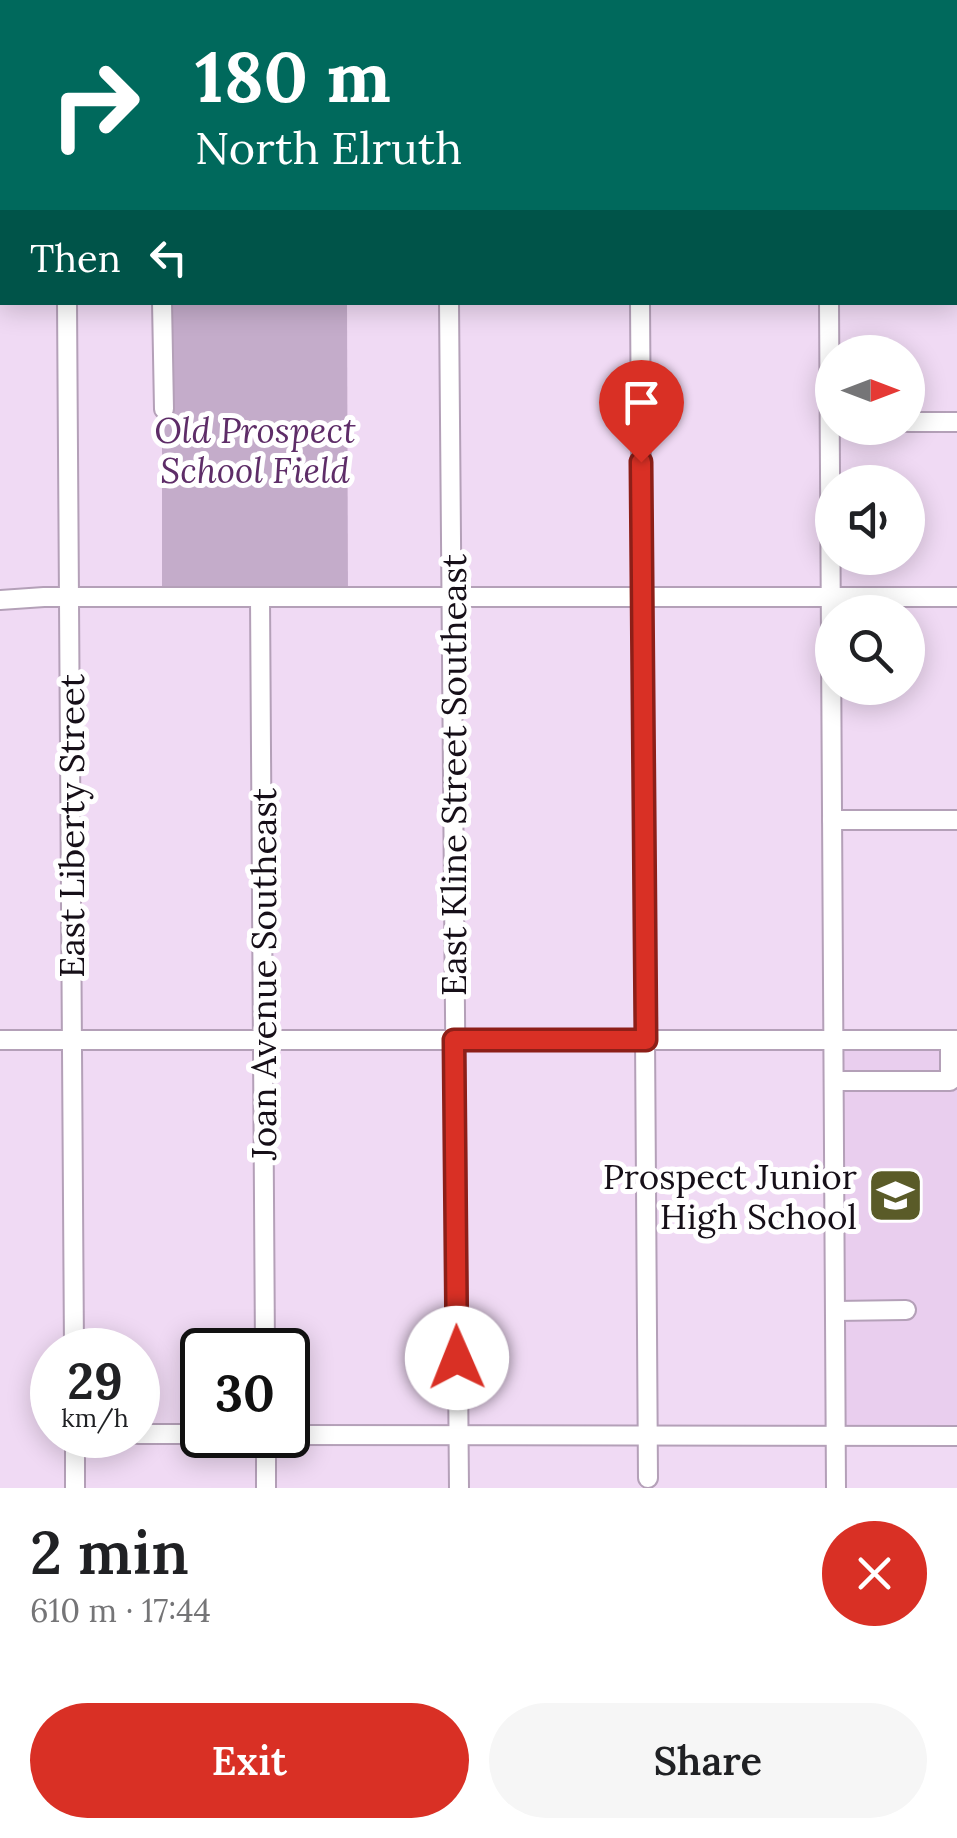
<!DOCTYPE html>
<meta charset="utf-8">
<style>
:root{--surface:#fff;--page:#f6f6f6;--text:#202124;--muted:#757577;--accent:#d93025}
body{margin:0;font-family:Lora,serif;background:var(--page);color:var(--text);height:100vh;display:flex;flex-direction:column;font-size:38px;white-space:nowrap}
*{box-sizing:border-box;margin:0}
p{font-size:32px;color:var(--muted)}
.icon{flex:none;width:55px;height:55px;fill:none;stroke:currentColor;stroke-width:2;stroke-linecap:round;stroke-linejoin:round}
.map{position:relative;height:1488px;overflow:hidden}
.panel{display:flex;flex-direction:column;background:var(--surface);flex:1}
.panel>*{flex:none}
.top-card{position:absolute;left:0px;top:0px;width:958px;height:305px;box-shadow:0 5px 25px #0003;background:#00695c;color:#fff;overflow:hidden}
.needle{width:65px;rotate:90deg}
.fabs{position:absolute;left:815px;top:335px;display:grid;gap:20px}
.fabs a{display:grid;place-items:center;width:110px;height:110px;border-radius:50%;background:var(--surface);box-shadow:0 5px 25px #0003;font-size:50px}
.speed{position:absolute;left:30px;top:1328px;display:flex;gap:20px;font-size:50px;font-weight:700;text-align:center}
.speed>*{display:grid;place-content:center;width:130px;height:130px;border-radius:50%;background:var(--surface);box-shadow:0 5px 25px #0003;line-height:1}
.speed small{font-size:25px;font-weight:400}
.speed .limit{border:5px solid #111;border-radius:15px;background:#fff;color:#111}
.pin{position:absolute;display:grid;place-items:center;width:85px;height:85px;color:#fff;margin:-102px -42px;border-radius:50% 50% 50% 0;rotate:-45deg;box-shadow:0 0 10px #0007}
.pin .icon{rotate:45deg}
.me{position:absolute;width:110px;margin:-55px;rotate:359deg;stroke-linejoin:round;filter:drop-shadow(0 0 8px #0008)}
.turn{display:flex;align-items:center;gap:35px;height:210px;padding:0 30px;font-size:45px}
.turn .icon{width:130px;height:130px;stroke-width:2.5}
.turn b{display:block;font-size:70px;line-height:85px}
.then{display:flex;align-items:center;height:95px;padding:0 30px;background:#0003;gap:20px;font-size:38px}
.round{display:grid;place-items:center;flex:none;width:105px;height:105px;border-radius:52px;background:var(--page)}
.headline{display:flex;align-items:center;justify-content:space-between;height:170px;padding:0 30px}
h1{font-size:60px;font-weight:600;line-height:75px}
.action{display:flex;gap:20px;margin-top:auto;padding:20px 30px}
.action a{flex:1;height:115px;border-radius:60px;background:var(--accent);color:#fff;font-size:40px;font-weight:600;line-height:115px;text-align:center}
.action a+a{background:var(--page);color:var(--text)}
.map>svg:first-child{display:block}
.built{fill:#e9ceee}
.green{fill:#c4acca}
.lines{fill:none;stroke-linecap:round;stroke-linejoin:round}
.minor-casing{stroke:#b4a0b8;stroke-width:22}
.minor{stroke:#fff;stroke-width:18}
.route-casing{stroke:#8d1f18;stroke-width:25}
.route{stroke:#d93025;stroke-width:18}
.labels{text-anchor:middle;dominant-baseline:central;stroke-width:10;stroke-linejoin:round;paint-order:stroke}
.park-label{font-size:35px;font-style:italic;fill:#5e2d68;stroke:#fff}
.street-label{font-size:35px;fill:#160f18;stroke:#fff}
.poi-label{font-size:35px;fill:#160f18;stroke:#fff;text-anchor:end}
</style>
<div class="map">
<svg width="957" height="1488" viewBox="0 0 957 1488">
<rect width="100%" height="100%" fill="#f0daf4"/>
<path class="built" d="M833,1040H957V1436H836Z"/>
<path class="green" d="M162,303H347L348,597H162Z"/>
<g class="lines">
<defs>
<g id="minor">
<path d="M65,0V2"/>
<path d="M160,0V2"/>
<path d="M256,0V2"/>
<path d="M447,0V2"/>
<path d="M638,0V2"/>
<path d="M828,0V2"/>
<path d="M955,128H957"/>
<path d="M955,263H957"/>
<path d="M0,265H2"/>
<path d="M67,302L74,1350"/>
<path d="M162,302L164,409"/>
<path d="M449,302L459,1488"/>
<path d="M640,302L648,1478"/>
<path d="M829,302L836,1488"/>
<path d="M908,422H957"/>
<path d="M260,598L265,1350"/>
<path d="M0,600L44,597H957"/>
<path d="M832,820H957"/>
<path d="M0,1040H957"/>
<path d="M834,1081H950V1040"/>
<path d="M835,1311L906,1310"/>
<path d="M138,1434H202"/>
<path d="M75,1435V1488"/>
<path d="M266,1435V1488"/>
<path d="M288,1435L957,1436"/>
</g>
</defs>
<use href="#minor" class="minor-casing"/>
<use href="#minor" class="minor"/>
</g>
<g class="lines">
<defs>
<path id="route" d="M457,1358L454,1040H646L641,462"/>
</defs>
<use href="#route" class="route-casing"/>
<use href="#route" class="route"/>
</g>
<defs>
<symbol id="school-square" viewBox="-11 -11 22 22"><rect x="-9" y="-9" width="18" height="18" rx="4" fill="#5a5b28" stroke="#fff"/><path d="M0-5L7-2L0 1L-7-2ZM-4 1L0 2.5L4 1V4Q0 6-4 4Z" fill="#fff"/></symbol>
</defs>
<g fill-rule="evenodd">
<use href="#school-square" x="864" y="1164" width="63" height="63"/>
</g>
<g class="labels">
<g class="park-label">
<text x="255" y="430">Old Prospect<tspan x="255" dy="40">School Field</tspan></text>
</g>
<g class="street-label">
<text transform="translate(453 775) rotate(-90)">East Kline Street Southeast</text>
<text transform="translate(71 826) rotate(-90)">East Liberty Street</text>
<text transform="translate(263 974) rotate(-90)">Joan Avenue Southeast</text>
</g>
<g class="poi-label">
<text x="857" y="1176">Prospect Junior<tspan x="857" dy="40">High School</tspan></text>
</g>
</g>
</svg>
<div class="fabs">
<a><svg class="needle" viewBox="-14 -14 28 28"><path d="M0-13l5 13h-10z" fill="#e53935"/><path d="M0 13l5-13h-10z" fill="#757577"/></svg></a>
<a><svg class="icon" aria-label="sound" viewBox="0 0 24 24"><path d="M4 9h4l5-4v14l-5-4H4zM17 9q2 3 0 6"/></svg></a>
<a><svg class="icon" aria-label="search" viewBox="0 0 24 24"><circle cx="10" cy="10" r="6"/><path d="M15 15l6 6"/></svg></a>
</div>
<div class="speed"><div>29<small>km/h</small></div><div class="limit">30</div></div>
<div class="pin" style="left:641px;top:462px;background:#d93025"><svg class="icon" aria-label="arrive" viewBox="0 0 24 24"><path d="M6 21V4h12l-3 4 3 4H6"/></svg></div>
<svg class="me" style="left:457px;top:1358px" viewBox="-20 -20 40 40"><circle r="19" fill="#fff"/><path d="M0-13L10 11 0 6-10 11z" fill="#d93025"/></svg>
<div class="top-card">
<div class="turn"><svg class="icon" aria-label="right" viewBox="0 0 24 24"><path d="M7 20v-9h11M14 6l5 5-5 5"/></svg><div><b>180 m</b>North Elruth</div></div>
<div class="then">Then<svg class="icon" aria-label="left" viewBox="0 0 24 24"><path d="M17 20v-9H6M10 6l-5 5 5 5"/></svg></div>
</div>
</div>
<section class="panel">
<div class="headline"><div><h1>2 min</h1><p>610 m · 17:44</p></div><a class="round" style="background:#d93025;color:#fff"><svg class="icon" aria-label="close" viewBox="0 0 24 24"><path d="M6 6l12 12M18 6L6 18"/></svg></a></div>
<div class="action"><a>Exit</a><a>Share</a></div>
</section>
